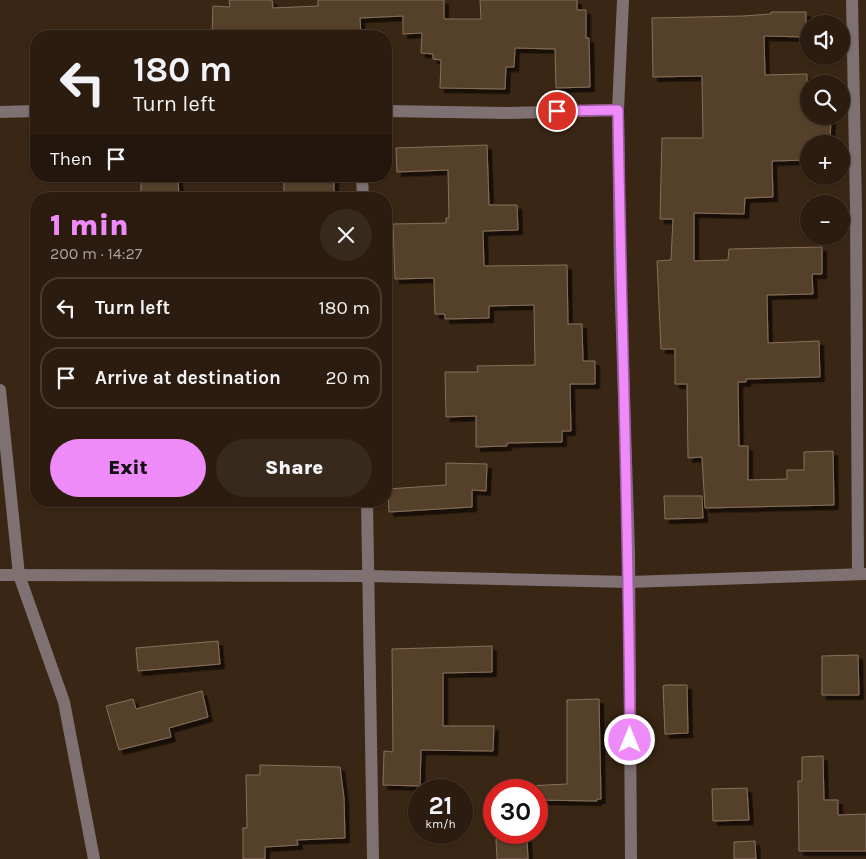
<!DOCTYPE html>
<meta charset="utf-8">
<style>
:root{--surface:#2c1c0f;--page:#38291d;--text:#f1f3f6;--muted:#a6a19e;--line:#483a2f;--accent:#ee8bf8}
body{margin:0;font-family:Karla,sans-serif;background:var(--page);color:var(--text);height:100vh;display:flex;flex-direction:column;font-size:19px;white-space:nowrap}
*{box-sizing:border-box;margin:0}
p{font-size:16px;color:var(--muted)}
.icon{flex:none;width:28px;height:28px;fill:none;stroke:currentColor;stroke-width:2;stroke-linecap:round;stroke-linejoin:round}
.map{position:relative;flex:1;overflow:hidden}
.sheet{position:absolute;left:30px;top:192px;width:362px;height:315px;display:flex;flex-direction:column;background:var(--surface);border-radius:20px;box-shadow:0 1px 4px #0004,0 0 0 1px var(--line)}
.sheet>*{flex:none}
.top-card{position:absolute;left:30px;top:30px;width:362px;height:152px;border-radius:20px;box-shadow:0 1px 4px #0004,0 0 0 1px var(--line);background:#2c1c0f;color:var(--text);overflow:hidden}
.buttons{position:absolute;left:800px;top:15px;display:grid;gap:10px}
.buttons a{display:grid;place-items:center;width:50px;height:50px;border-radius:50%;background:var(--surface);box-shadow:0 1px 4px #0004,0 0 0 1px var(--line);font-size:25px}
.speed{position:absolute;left:408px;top:779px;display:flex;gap:10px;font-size:25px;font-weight:700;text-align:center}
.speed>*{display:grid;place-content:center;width:65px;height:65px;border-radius:50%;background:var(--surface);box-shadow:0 1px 4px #0004,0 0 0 1px var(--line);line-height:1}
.speed small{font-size:12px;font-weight:400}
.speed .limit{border:8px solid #d22;background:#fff;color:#111}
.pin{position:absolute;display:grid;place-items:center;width:42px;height:42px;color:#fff;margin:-21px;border:2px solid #fff;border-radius:50%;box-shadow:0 1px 5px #0007}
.me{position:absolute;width:55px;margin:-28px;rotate:0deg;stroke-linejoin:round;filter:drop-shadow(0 0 4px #0008)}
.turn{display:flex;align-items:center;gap:18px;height:105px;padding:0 20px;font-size:22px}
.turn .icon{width:65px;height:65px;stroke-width:2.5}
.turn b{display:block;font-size:35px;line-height:42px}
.then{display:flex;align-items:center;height:48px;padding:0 20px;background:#0003;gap:10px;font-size:19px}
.round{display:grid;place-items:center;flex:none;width:52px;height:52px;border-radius:26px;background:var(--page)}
.summary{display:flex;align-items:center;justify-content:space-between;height:85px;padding:0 20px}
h1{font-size:30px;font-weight:800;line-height:38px;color:var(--accent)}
.button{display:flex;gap:10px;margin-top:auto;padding:10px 20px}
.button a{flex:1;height:58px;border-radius:30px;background:var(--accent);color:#111;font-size:20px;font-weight:800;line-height:58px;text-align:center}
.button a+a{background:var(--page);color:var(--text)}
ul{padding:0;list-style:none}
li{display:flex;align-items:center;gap:15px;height:62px;margin:0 10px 8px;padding:0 10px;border:2px solid var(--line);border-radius:20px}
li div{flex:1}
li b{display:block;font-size:19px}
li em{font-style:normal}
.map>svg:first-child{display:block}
.building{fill:#543f2c;stroke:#88705c;filter:url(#shadow)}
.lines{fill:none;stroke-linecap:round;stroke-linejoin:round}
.minor{stroke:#7f7072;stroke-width:12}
.route-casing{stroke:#9b5aa1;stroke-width:12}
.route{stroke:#ee8bf8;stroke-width:9}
</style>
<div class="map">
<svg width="866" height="859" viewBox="0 0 866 859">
<defs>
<filter id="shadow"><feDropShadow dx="4.5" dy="4.5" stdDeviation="0" flood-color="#0009"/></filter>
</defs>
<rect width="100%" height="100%" fill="#3a2614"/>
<g class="building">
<path d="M229,0H272L273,8L318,6V0H444V19H481L480,0H577V10H586V38H589L590,87L556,88L555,49L515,48L514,67H506L505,89L440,88L441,60L433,59V54L421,53L422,33L403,34V16L360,18L361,36H212L213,6L230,7Z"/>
<path d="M771,12H806V37L764,36L765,75L807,74V116H831L830,144H809V160L772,161L773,197L745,198L744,214L694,213V261L728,260L729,249L822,247V274H812L813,294L767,295L768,343L819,341L820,377L746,379V382H738L739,446H748V480L787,479V470H804V452L833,451L834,505L705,508L702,457L688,458L687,384H675V349H661L657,261L671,260L673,219H660L662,138H703L702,76L653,77L652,18L743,16L771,14Z"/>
<path d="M487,145L489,205H517L518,230L483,231L484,266L567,265L568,324H582L583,361H595V384H570L571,431H562V442L507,443V446L476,447V416L446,417L445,372H478L477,366L535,365L534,305L489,306V318L445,319V314H435L434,278L395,279L393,224L446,223V218H449L448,170L397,172L396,148Z"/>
<path d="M141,176H178L179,199H141Z"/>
<rect x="284" y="176" width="50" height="23"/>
<path d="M446,463L487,464L486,491L472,490V507L389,512L388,489L446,485Z"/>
<path d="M664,496H702L703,518L665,519Z"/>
<path d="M218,641L220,664L138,671L136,648Z"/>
<path d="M492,646V672L443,673V726H494L493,751L421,750L420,786L383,785L384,751L393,752L392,649Z"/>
<path d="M858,655L859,695H822V656Z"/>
<path d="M666,685H687L688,733L665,734L663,686Z"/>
<path d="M202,691L208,717L169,728L171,737L119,750L106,706L133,699L136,709Z"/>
<path d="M599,699L601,799H597V801L536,800V790H527V786L567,784V700Z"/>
<path d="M823,756L824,800H838V815L866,814V851H799L798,781H802V757Z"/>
<path d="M260,765L340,767L344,798L345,838L297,840L298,845L265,847V859H243V828H247L246,775H260Z"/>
<path d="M747,788L749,820L713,821L712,789Z"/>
<path d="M527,838L528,859H497L496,839Z"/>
<path d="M755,841L756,859H734V842Z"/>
</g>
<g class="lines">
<g class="minor">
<path d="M623,0L618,110L620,274L629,552L631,859"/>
<path d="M852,0L856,209L858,574"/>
<path d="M386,111L507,113L618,110"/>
<path d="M0,112L36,111"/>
<path d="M362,176L363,199"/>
<path d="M0,390L19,575L64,702L94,859"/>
<path d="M367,501L373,859"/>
<path d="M0,575L368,576L629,582L866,574"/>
</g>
</g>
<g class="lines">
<defs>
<path id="route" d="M557,111L618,110C621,321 629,530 630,740"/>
</defs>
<use href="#route" class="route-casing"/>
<use href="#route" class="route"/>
</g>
</svg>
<div class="buttons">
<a><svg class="icon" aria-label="sound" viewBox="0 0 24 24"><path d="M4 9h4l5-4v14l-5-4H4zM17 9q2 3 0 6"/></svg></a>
<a><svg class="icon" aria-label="search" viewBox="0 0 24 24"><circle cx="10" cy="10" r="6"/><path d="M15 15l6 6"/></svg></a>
<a>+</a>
<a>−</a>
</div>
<div class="speed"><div>21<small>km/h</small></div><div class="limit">30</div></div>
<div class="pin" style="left:557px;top:111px;background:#d93025"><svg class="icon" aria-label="arrive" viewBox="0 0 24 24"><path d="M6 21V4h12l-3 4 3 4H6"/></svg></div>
<svg class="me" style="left:630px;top:740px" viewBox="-20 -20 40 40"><circle r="17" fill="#ee8bf8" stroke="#fff" stroke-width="3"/><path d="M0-11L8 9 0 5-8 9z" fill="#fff"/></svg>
<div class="top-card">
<div class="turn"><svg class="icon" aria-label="left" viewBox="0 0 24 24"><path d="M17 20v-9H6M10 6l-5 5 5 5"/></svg><div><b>180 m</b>Turn left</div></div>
<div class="then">Then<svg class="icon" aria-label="arrive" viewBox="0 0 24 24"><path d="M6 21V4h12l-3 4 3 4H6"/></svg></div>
</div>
<section class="sheet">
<div class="summary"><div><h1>1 min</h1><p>200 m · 14:27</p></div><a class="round"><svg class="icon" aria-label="close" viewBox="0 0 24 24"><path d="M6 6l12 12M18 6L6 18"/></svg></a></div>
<ul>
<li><svg class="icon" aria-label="left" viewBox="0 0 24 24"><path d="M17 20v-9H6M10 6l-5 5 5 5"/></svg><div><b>Turn left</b></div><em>180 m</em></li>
<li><svg class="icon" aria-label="arrive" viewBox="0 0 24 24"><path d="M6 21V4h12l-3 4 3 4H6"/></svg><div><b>Arrive at destination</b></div><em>20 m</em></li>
</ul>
<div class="button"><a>Exit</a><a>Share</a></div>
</section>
</div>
